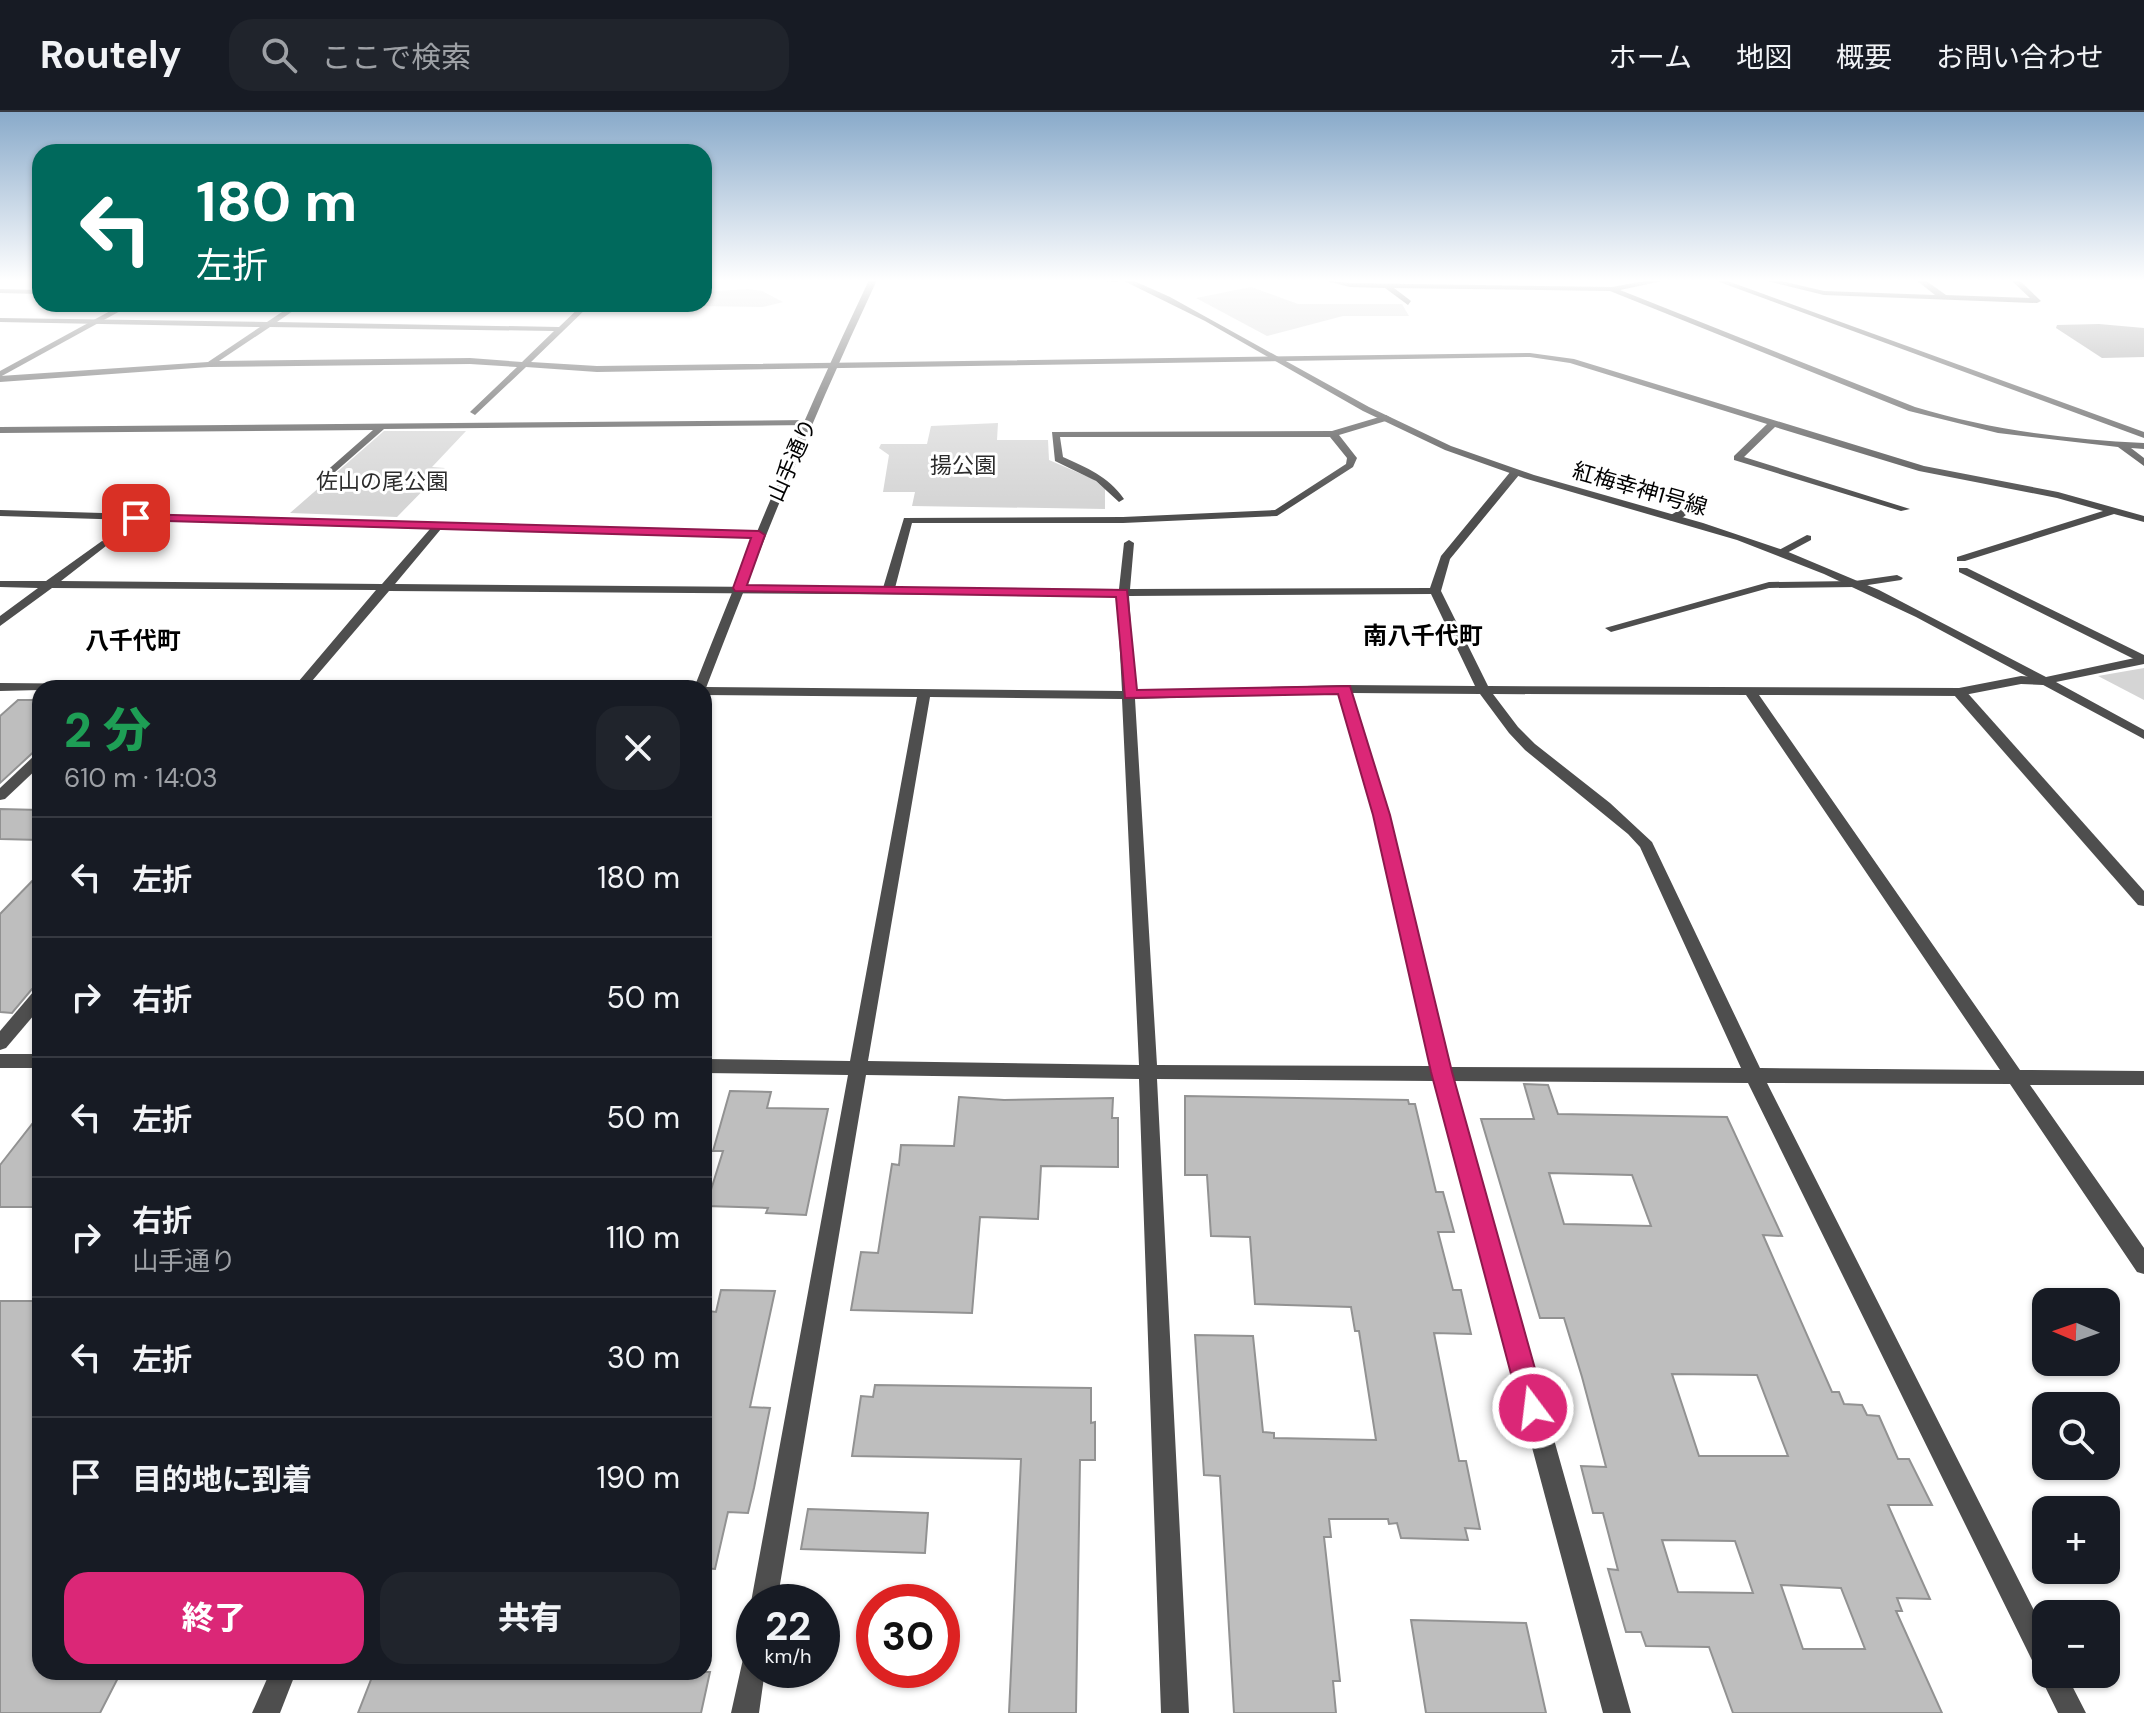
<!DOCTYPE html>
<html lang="ja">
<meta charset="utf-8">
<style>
:root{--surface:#171b24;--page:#20242c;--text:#f1f3f6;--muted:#9ea1a6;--line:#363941;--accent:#db2777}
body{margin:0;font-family:"DM Sans","Noto Sans JP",sans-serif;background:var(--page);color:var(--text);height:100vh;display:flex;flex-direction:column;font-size:30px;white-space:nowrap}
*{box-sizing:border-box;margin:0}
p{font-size:26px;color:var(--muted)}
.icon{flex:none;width:44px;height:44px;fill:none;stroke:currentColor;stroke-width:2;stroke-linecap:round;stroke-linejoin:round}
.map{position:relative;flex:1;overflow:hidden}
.drawer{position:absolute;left:32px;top:568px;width:680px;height:1000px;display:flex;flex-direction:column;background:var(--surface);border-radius:24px;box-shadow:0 2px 6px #0004}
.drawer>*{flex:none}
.hud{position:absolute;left:32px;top:32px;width:680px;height:168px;border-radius:24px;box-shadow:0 2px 6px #0004;background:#00695c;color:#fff;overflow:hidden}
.needle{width:52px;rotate:272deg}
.fabs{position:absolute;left:2032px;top:1176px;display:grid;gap:16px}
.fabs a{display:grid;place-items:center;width:88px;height:88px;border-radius:16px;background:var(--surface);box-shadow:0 2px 6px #0004;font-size:40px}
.speed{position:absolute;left:736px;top:1472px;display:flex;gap:16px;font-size:40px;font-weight:700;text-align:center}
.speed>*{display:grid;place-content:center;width:104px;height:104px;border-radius:50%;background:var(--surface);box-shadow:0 2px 6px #0004;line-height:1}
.speed small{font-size:20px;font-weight:400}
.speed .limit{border:12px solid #d22;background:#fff;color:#111}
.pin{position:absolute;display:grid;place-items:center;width:68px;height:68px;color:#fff;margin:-34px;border-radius:16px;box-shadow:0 4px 12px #0006}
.me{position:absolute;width:88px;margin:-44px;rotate:345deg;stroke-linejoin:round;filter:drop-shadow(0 0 6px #0008)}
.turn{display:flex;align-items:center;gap:28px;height:168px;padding:0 32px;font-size:36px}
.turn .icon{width:104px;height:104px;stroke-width:2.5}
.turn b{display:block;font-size:56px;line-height:68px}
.round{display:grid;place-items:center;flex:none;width:84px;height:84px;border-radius:24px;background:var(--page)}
.summary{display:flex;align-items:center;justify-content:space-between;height:136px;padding:0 32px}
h1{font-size:48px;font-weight:800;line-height:60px;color:#1e9e55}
.primary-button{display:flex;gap:16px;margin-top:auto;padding:16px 32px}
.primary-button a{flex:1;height:92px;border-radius:24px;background:var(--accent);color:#fff;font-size:32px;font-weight:800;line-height:92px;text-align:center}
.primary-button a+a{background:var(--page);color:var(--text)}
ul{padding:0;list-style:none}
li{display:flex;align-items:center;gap:24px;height:120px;padding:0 32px;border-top:2px solid var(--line)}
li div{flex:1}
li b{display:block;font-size:30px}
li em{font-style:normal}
header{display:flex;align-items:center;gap:48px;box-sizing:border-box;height:112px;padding:0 40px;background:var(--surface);border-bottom:2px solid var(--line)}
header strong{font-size:38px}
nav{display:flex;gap:44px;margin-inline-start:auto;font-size:28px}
.search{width:560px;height:72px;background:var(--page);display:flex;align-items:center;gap:20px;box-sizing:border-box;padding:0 28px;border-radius:24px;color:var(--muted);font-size:30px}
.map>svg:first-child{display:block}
.green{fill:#d5d5d5}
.water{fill:#9c9c9c}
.building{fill:#bebebe;stroke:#929292;stroke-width:2;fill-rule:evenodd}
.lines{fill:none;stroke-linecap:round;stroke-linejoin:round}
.minor{fill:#4e4e4e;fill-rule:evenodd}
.tertiary{fill:#4e4e4e;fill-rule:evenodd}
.route{fill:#db2777;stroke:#8e194d;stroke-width:2}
.labels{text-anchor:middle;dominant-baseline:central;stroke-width:6;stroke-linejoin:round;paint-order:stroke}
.far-street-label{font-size:22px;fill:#000;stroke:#fff}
.far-park-label{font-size:22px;fill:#2c2c2c;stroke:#fff}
.far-neighbourhood-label{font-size:24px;font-weight:bold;fill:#000;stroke:#fff}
</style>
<header>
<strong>Routely</strong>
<div class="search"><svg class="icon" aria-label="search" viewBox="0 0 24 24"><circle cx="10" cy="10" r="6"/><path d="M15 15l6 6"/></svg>ここで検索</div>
<nav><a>ホーム</a><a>地図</a><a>概要</a><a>お問い合わせ</a></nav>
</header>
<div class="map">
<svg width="2144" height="1601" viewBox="0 0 2144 1601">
<rect width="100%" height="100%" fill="#fff"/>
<g class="green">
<path d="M1251,175L1298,192H1402L1409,204H1343L1267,224L1196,186Z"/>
<path d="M748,177L762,179L783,190L763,195L641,193L704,192V180Z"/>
<path d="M998,311L997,328H1048L1049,348L1093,367L1105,377V397L912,394L915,380H883L889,343L879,336L881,332H927L931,314Z"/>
<path d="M384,319H466L432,355L445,356L397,405L290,401Z"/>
<path d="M2144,556V588L2098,564Z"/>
</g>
<path class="water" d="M2099,212L2144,216V245L2102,246L2056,216L2057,213Z"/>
<g class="building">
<path d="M18,588H40V634L0,671V604Z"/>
<path d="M0,697L40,698V728L0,727Z"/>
<path d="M40,761V875L32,877L12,901L0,900V802Z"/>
<path d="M1524,972L1548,973L1558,1002L1727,1005L1782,1124L1763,1123L1832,1280H1839L1844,1292L1862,1293L1867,1303L1879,1304L1898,1347H1909L1932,1393H1888L1930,1487L1897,1486L1902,1499H1896L1942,1601H1733L1709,1535L1646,1534L1641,1520H1626L1608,1457L1618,1458L1603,1401H1593L1581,1354L1606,1355L1582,1265L1564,1206H1540L1481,1007H1534ZM1549,1061L1632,1063L1651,1114L1564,1112ZM1672,1262L1757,1263L1788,1344H1699ZM1662,1428L1735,1429L1753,1481L1678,1480ZM1781,1473L1841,1476L1865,1537H1803Z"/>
<path d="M730,979L771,980L767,996L828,997L806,1103L766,1101L768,1096L706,1094L723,1039H713Z"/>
<path d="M1185,984L1408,988L1409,992H1415L1436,1080H1443L1454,1120H1438L1453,1178H1461L1471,1222L1434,1221L1459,1349H1466L1480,1417L1465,1416L1468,1428L1401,1426L1397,1411L1389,1412L1388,1407H1329L1331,1425H1324L1340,1569H1333L1336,1601H1234L1220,1364L1204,1363L1195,1223L1253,1224L1263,1320L1274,1321V1326L1376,1328L1359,1219H1355L1351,1195L1255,1192L1250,1125L1211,1124L1207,1063H1185Z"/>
<path d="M959,985L1004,988L1113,986L1112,1006H1118V1055L1041,1054L1038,1107L980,1105L972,1201L851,1198L861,1140L878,1141L892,1052L899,1053L901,1033L954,1034Z"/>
<path d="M40,1002V1095H0V1053Z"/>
<path d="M721,1178L775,1179L750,1295L770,1296L754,1376L748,1401L728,1400L715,1457L704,1456V1217L709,1199L716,1200Z"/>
<path d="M0,1189H40V1560H121L100,1601H0Z"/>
<path d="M875,1273L1091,1276V1311L1095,1310V1348H1080L1076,1601H1009L1021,1347L852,1344L861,1284L873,1285Z"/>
<path d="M808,1397L928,1401L925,1441L801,1437Z"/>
<path d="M1411,1508L1526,1511L1546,1601H1426Z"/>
<path d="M374,1560H710L701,1601H358Z"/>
</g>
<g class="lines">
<g class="minor">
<path d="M1083,168H1121L1117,170Z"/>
<path d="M1322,168L1350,171L1612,175L1650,168H1667L1620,178L1915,295C1990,318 2066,327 2144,331V337L2131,336L2144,346V354L2118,335L1998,321L1909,299L1610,179L1394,176L1411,189L1408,193L1385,176L1350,175Z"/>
<path d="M1714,168H1725L2144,320V326Z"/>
<path d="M1763,168H1777L1824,179L1935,183L1916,168H1925L1946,183L2030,186L2011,168H2019L2041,189L2037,191L1824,183Z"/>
<path d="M0,177L40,178V182L0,181Z"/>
<path d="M294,192H303L277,210L559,215L583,192H591L531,250L597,254L1530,241L1574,247L1924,354L2058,380L2144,404V410L2114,402L1965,449H1957V445L2103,399L2057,386L1919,359L1775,315L1744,345L1910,397L1901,399L1734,348V344L1767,312L1570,251L1530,245L597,260L526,255L475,303L470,300L472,298L517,255L470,252L209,255L0,270V264L208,250L260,215L0,210V206L267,210ZM270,215L554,219L522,250L470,246L219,249Z"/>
<path d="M1386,303L1391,306L1389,308L1339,323L1357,346L1353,355L1277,404L1123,411H912L895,476L1119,477L1124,431L1129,428L1134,431L1130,477L1430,476L1441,444L1511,359H1519V363L1450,447L1441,479L1488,574L1959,576L2021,564L2048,566L2049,569L2043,573L2021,572L1959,584L1759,583L2020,958L2144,959V973H2030L2144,1136V1162L2137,1160L2010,972L1767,971L2046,1522V1562H2066L2086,1601H2058L1748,971L1453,969L1631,1601H1603L1434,969L1157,967L1189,1601H1161L1139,967L866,963L777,1490H754V1497L751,1490L848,963L704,961V947L850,949L917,585L704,583V576H700L704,575L1122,579L1117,484L389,479L306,576H293L376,478L52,476L0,514V504L38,476L0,475V469H46L102,429L106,430V434L61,469L382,472L430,417L0,404V398L759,420L763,421V425L441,417L395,472L883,476L904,406L1123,405L1275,398L1346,352L1347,346L1330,325H1060L1063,345C1087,356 1108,364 1124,387L1119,390L1096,369L1055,349L1052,320L1332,319ZM1431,482L1475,574L1344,573L1135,579L1129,484ZM1339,581L1374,703L1431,954L1157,953L1135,587ZM1352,581L1480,582L1509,621L1525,638L1628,722L1640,735L1741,956L1449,955L1388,703ZM1493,582L1746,583L2000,958L1760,956L1652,730L1610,691L1535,632L1518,615ZM930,585L1122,587L1139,953L868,949Z"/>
<path d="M808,308L813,311L811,313L384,317L327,367L323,366V362L373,318L0,321V315Z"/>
<path d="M1688,386L1697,388C1691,399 1683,410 1669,408V404L1681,397Z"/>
<path d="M1807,423L1811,424V428L1785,442L1775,440Z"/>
<path d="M1959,456H1967L2144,543V552L1959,460Z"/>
<path d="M1897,463L1903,466L1901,468L1855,475L1769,476L1611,520L1605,516L1769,470L1855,469Z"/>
<path d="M0,571L114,572L120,576L0,579Z"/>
<path d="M40,642V654L5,687L0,688V676L35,643Z"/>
<path d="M40,878V896L6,936L0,938V919L34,879Z"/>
<rect x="0" y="942" width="40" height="14"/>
<path d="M754,1534V1558H765L759,1601H731L745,1538Z"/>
</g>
<g class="tertiary">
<path d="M869,168H877C814,302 759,438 706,576L704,579V576H694C748,438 805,302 869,168Z"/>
<path d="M1122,168H1132L1170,185L1369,295L1451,334L1534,363L1703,411L1786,439L1879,478L2046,565L2144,544V552L2056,570L2144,618V627L1916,505L1824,462L1737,428L1527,367L1445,338L1363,299L1205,209Z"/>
<path d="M123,192H133L0,265V259Z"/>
<path d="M1959,576L1964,577L2144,779V794L2138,793L1954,583L1953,580Z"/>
<path d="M270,1560H296L280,1601H252Z"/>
</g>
</g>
<linearGradient id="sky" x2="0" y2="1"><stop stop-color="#89aaca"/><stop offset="0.43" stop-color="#fff"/><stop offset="1" stop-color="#fff" stop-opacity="0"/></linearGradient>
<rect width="2144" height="392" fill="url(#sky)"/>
<path class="route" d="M136,402L759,419L765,423L747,473L1127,478L1137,578L1350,574L1390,703L1452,960L1546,1296L1543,1305L1533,1309L1524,1305L1520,1296L1431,960L1373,703L1338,582L1125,586L1116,485L735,479L733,476L751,426L132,408V403Z"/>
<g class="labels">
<g class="far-street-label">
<text transform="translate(792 348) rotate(-66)">山手通り</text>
<text transform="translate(1640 377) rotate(16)">紅梅幸神1号線</text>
</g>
<g class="far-park-label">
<text x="963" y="353">揚公園</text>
<text x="382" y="369">佐山の尾公園</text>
</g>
<g class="far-neighbourhood-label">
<text x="1423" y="523">南八千代町</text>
<text x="133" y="528">八千代町</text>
</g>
</g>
</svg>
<div class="fabs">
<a><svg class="needle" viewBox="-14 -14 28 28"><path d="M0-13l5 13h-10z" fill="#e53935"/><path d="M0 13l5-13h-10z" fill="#9ea1a6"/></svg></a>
<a><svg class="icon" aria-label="search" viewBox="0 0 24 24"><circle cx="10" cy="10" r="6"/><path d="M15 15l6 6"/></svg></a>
<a>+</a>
<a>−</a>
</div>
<div class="speed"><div>22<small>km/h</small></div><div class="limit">30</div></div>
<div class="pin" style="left:136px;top:406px;background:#d93025"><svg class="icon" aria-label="arrive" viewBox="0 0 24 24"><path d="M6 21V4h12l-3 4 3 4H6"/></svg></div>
<svg class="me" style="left:1533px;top:1296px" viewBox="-20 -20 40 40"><circle r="17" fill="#db2777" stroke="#fff" stroke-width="3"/><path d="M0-11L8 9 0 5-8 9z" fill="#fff"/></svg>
<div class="hud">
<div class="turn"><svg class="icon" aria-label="left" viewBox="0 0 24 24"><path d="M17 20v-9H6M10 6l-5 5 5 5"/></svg><div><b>180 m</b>左折</div></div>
</div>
<section class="drawer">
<div class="summary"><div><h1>2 分</h1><p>610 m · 14:03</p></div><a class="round"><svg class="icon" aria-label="close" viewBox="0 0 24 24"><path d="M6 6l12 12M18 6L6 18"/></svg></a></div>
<ul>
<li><svg class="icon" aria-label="left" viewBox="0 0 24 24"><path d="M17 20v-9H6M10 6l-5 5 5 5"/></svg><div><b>左折</b></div><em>180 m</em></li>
<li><svg class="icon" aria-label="right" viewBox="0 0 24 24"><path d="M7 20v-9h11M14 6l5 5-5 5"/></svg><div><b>右折</b></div><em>50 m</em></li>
<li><svg class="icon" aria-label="left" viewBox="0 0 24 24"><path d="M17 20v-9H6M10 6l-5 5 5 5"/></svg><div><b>左折</b></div><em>50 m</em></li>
<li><svg class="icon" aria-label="right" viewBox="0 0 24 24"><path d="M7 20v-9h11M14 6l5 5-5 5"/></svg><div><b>右折</b><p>山手通り</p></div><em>110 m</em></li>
<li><svg class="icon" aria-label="left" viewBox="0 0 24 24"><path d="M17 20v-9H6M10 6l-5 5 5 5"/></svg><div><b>左折</b></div><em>30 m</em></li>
<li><svg class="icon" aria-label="arrive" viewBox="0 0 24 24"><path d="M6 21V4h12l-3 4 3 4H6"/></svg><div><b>目的地に到着</b></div><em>190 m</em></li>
</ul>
<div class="primary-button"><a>終了</a><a>共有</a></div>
</section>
</div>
